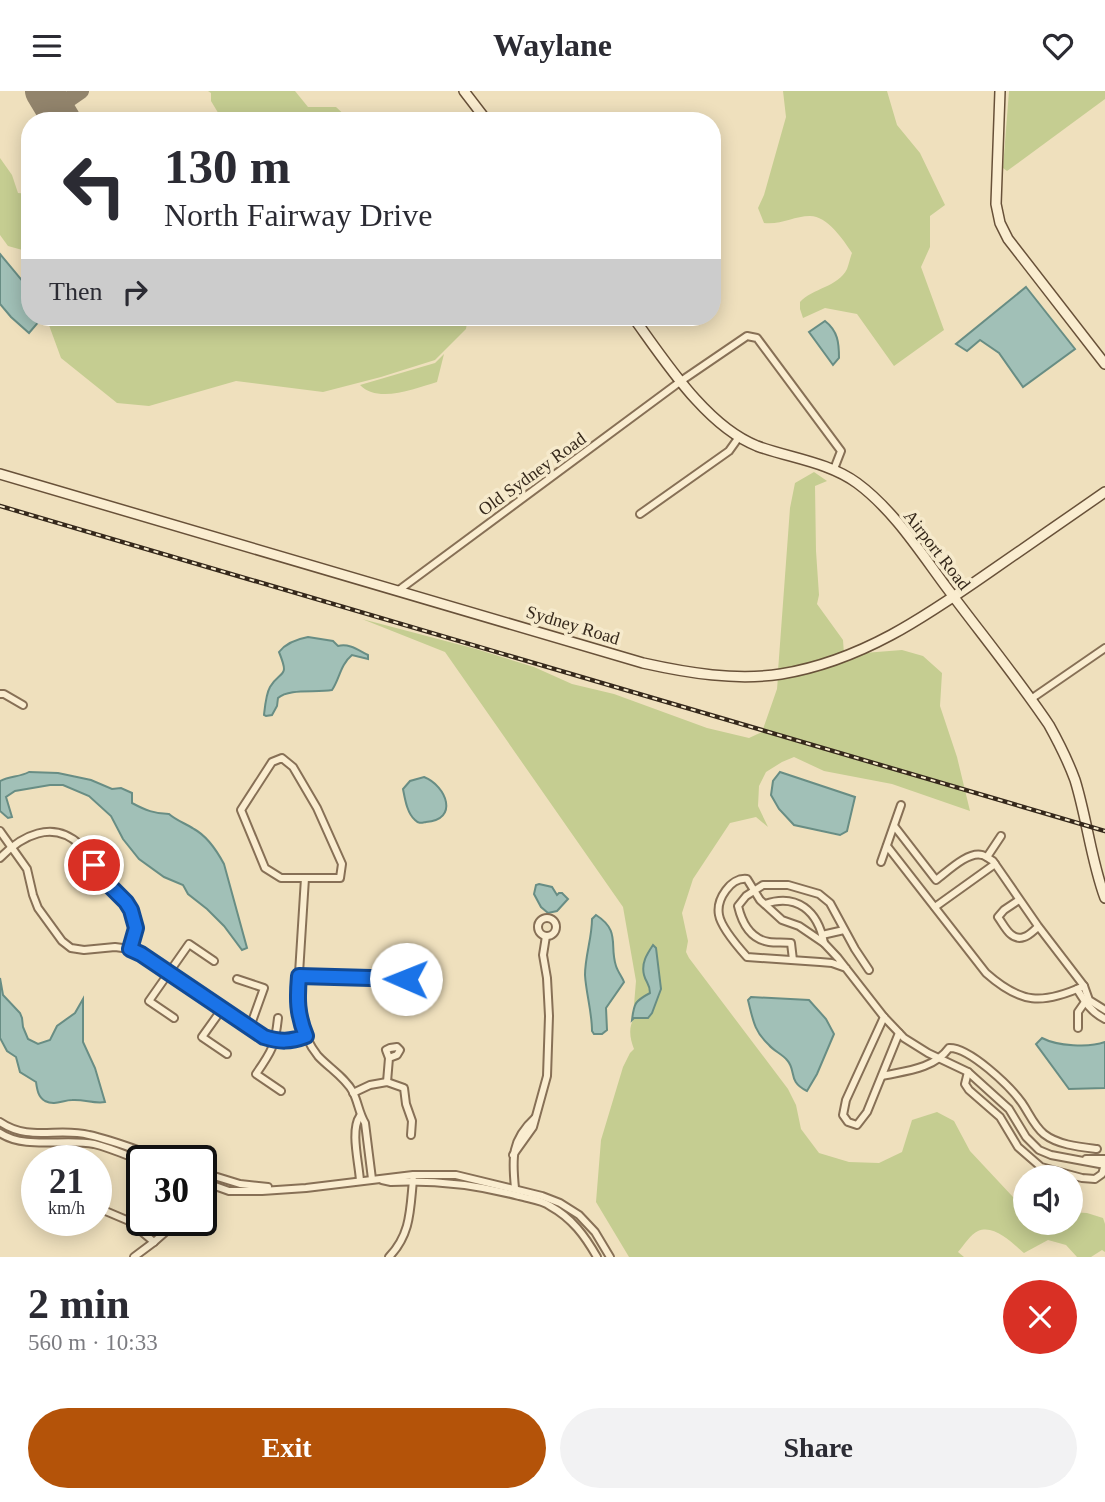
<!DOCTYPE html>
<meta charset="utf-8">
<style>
:root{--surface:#fff;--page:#f2f2f3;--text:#2b2b33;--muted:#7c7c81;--accent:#b45309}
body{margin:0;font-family:Georgia,serif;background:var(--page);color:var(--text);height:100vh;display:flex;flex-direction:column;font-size:26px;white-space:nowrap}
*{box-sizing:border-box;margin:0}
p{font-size:23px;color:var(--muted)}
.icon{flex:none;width:38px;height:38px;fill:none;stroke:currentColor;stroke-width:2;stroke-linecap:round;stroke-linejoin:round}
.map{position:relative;height:1166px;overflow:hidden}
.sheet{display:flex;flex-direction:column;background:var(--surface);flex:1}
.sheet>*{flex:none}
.banner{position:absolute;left:21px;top:21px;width:700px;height:214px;border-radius:28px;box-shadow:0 4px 18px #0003;background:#fff;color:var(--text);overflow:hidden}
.buttons{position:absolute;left:1013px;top:1074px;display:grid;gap:14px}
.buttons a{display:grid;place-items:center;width:70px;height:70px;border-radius:50%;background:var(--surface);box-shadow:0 4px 18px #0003;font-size:35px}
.speed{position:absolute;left:21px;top:1054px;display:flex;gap:14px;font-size:35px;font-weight:700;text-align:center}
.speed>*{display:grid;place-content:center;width:91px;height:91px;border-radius:50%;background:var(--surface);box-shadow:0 4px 18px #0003;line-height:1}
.speed small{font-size:18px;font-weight:400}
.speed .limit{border:4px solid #111;border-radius:10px;background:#fff;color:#111}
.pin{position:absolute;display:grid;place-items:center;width:60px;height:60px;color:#fff;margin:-30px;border:4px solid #fff;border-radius:50%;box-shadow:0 2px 7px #0007}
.me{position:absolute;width:77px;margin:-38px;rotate:271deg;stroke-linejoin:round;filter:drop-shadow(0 0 5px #0008)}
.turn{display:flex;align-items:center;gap:24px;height:147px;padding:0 28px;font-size:32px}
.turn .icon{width:91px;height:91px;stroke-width:2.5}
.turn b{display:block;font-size:49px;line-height:60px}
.then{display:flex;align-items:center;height:66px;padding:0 28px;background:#0003;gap:14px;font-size:26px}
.round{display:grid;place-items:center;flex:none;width:74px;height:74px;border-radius:37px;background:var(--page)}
.overview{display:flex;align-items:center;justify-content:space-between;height:119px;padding:0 28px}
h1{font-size:42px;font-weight:700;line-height:52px}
.primary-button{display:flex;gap:14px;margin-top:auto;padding:14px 28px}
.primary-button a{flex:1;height:80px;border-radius:42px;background:var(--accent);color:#fff;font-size:28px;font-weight:700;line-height:80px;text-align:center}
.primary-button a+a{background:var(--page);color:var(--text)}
header{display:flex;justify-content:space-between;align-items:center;height:91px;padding:0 28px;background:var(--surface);font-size:32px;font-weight:700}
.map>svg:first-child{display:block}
.green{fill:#c5cd91}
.water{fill:#a1c0b7;stroke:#688d84;stroke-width:2}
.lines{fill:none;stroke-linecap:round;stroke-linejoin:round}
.taxiway{stroke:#92846c;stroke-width:16}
.runway{stroke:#92846c;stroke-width:38}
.street-casing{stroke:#877056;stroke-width:10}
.secondary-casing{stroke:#685139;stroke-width:12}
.street{stroke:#faedd0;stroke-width:6}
.secondary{stroke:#faedd0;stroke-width:9}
.rail-casing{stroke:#35281b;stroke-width:4.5}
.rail{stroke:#f6eacc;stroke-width:2;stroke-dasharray:5;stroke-linecap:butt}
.route-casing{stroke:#114b97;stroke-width:18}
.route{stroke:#1a73e8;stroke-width:12}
.labels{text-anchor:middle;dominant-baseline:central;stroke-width:7;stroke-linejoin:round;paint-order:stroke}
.street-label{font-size:18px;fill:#35281b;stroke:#f6eacc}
</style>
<header><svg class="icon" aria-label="menu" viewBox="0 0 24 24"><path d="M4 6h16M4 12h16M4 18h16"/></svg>Waylane<svg class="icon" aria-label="heart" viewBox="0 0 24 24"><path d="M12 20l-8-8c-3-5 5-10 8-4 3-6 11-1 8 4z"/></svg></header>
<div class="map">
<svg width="1105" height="1166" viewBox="0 0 1105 1166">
<rect width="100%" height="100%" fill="#efe0bd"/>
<g class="green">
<path d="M208,0H295L308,16H336L351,30H223L211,10V2Z"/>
<path d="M783,0H887L897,34L920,62L945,114L930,125V156L921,176L944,239L894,275L857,223L825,217L803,227L800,218V211C813,197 838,196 847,178C849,173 850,167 852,162C843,148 827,125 810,125C794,125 781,134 764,132L758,117L764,104L786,26Z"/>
<path d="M1009,0H1105V8L1007,80L1003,77Z"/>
<path d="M0,67L12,84L18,102L30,103V165L26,160L8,155L0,144Z"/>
<path d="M46,226H468L466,238L435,269L381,286L323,301L236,290L149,315L117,312L61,267Z"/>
<path d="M444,263L437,291C416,297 378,313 360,294L435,272Z"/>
<path d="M814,381L827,390L815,395L816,460L819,504L817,513L843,549L844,563L810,574L778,580L790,417L795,392Z"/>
<path d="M362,528L476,558L534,576L572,593L614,603L707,637L749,647L762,641L777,598L778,586L811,580L844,570L864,562L902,559L923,565L942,582L940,615L957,666L970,720L892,693L824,680L794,666L782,671L766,681L759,695L758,715L768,736L756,726L730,732L693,788L682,822L688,850L686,861L689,867L788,998L796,1014L801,1038L819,1062L849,1071L879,1072L902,1061L912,1029L937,1021L954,1030L970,1060L1013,1106L1025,1112L1026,1132H1071V1121L1087,1122L1103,1127L1105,1133V1161L1102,1159L1091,1166H1077L1066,1154L1048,1149L1024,1162C1013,1153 995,1133 978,1140C971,1143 964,1154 958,1161L964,1166H629L596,1111L601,1049L623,976L630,962L634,958C630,948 628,937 634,927H649L652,922L661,898L656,857L644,883L650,894V902L640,907L634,914L636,890L623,816L445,561Z"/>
</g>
<g class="water">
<path d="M0,163L30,199V226H41V228L29,242L11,226L0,213Z"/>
<path d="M1026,196L1075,258L1023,296L999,262L980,249L967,260L956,253Z"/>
<path d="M825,230C838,240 839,252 839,267L833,274L809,241Z"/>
<path d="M308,546L333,550L338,555C349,552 358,559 368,564V568L352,564C340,574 340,587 332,599C316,602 289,597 278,607L277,615L272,624L266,625L264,624C265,615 266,603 270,596C281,578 290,588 279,561C286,552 297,548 308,546Z"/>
<path d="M29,681L58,682L91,689L112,698L121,697L132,702V712C145,719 155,723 169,723C177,730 185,732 194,738C207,745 217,760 224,773L247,857L242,859L224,835L207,818L188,803L183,794L164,786L139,768L123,748L111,725L89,705L63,694H50L15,700L6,706L12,726L8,727L0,720V690C10,685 20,686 29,681Z"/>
<path d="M780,681L855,706L847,740L840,744L794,734L779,718L771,704L773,690Z"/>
<path d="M424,686C447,695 459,729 426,731C421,732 419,733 415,729C407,722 405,708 403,698L410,690Z"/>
<path d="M539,793L552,796L557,804L559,802H562L568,808L557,820L548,822L541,816L534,803L536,794Z"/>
<path d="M596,824C621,840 609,854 616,875C618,881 622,886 624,891L606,917L607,939L602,943H594L592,940C592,921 586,902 585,884C585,865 592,847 592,828Z"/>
<path d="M653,854L656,857L661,898L652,922L648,927H634L632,929C634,912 635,910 650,902C650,893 646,892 644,884C641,872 647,863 653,854Z"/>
<path d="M0,887L3,904L20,922L22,927L23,936L28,948L38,953L50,949L57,935L75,922L83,908V951L95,977L105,1011C94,1013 84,1008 72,1009C63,1009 55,1015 45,1010C38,1006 37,998 36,991L20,981L16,966L7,960L0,947Z"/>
<path d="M751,906L809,909L826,928L834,943L817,983L807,1000C787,990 797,980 787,969C782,963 774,960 769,954C754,940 753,929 748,909Z"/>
<path d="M1042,947C1057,955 1089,957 1105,951V997L1069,998L1036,953Z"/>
</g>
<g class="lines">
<path class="taxiway" d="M55,18L81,0"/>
<path class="runway" d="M44,0L62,30"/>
<defs>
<g id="street">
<path d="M640,423L729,360L739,346"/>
<path d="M399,499L681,290L747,245L757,247L841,360L834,378"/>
<path d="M0,603H4L23,614"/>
<path d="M1031,608L1105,557"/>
<path d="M282,667L293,676L317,717L342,773L340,787H281L265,777L241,719L272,671Z"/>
<path d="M895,736L936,789C947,781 968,760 982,764C984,764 991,769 993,770L1038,835L1084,895L1089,909L1105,919"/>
<path d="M0,740L27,778L33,804L38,817L62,850L71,857L84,859L115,856L130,858L141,863L264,946C280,951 290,951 305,945"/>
<path d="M887,755L986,882C1021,913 1042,914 1084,895"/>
<path d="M987,766L1001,745"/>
<path d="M0,767C21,745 53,728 80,754C89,763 93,775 100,785C113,802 136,813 136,837C135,844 132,852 130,858"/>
<path d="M881,771L901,714"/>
<path d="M305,787L297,914C300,933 306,950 318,965C329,977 345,986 353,1001C358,1011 359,1022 365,1032L372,1088"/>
<path d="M1019,809L1004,819L998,826C1004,834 1011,851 1024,846C1029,845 1034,839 1038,836"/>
<path d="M765,813C797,802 818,820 824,852"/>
<path d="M935,816L995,773"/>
<circle cx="547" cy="836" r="9"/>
<path d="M822,844L844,839"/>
<path d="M793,869L791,852C784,851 776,852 769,851C750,848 742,832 738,815L746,805L763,794H788L819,803L830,812L855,858L869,879"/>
<path d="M846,877L832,872L820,871L747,866C739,857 721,836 719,824C716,808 731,786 747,788L760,809L782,829L799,835L824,852L838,867L884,926L904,947L928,962L968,981L1009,1018L1026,1046L1039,1059L1051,1064L1105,1074"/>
<path d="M299,885L406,888"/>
<path d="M237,888L264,897L250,936"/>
<path d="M1077,898C1085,911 1091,921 1105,928"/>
<path d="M222,918L202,946L227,963"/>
<path d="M884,926L846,1009L843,1024L848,1031L857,1034L867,1021L899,942"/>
<path d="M174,927L149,910L189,853L214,870"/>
<path d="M278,927C275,955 272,960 256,983L281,1000"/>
<path d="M1078,937V921L1085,911"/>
<path d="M968,981L965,993L969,999L1000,1026L1018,1056L1041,1076L1082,1087L1095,1088L1102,1083L1105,1074"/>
<path d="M882,985C905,980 934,978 949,957C969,956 1010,995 1022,1012C1029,1022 1034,1035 1044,1043C1058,1054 1080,1056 1097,1058"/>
<path d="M387,991L389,967L397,964L400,959L397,956L390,957L386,959L389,967"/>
<path d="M353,1002L370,994L387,991L404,997L406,1013L412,1030L411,1044"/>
<path d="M0,1031C29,1051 58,1036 89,1044C116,1050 141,1061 167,1069"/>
<path d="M0,1042C25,1059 65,1047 94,1053C110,1057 126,1064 142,1070"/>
<path d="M513,1064L533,1036L547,985L549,925L547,887L543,864L546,845"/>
<path d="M1086,1068H1105"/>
<path d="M201,1081L240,1093L268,1096"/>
<path d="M382,1089L391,1091C434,1089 477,1094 519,1105C529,1108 542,1109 550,1115C572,1127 585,1145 597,1166"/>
<path d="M201,1090L229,1100H262L306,1097L413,1084H456L542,1105L560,1112L579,1124L595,1141L610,1166"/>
<path d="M360,1090C359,1072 350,1039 360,1025"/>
<path d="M515,1097C512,1067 511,1049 535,1027"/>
<path d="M96,1116L129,1130L154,1151"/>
<path d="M134,1166L154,1151L179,1129"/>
<path d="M389,1166C411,1143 410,1119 413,1089"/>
</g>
<g id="secondary">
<path d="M464,0L487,30"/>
<path d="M1000,0L996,113L1000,132L1008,148L1105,273"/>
<path d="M633,226C665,270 706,335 757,355C790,367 828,371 857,392C895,420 922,464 950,501C983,545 1018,588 1049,634C1059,652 1068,670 1075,689C1087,728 1091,769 1105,807"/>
<path d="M0,383L643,572C688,582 736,590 781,583C861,570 925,526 991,480C1029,454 1067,427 1105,401"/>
</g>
</defs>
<use href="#street" class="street-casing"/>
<use href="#secondary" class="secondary-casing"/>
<use href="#street" class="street"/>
<use href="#secondary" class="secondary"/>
<defs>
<path id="rail" d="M0,415L1105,740"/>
</defs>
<use href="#rail" class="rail-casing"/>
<use href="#rail" class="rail"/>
</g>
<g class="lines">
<defs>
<path id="route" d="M94,774L102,787L126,811L131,819L136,837L130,858L141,863L264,946C280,951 290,951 306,945C297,923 297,908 299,885L406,888"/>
</defs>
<use href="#route" class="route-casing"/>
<use href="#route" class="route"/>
</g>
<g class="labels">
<g class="street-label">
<text transform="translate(532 383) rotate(-36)">Old Sydney Road</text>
<text transform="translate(937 459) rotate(52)">Airport Road</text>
<text transform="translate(573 534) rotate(17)">Sydney Road</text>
</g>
</g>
</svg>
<div class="buttons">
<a><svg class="icon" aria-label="sound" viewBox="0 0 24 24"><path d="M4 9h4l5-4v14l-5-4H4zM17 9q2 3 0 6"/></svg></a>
</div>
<div class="speed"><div>21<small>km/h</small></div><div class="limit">30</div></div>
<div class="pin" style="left:94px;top:774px;background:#d93025"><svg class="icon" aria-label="arrive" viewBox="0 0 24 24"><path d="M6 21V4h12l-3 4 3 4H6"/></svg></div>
<svg class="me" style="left:406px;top:888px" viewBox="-20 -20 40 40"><circle r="19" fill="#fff"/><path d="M0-13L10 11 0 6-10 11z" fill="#1a73e8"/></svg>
<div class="banner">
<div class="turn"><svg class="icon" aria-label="left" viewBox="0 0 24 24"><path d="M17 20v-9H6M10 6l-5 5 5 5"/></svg><div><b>130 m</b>North Fairway Drive</div></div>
<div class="then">Then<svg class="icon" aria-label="right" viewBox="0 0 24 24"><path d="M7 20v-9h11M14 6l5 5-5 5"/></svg></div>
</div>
</div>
<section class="sheet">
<div class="overview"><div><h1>2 min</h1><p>560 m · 10:33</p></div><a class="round" style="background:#d93025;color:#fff"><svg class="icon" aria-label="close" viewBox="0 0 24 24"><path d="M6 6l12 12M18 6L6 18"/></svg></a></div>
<div class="primary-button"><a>Exit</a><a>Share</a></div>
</section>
